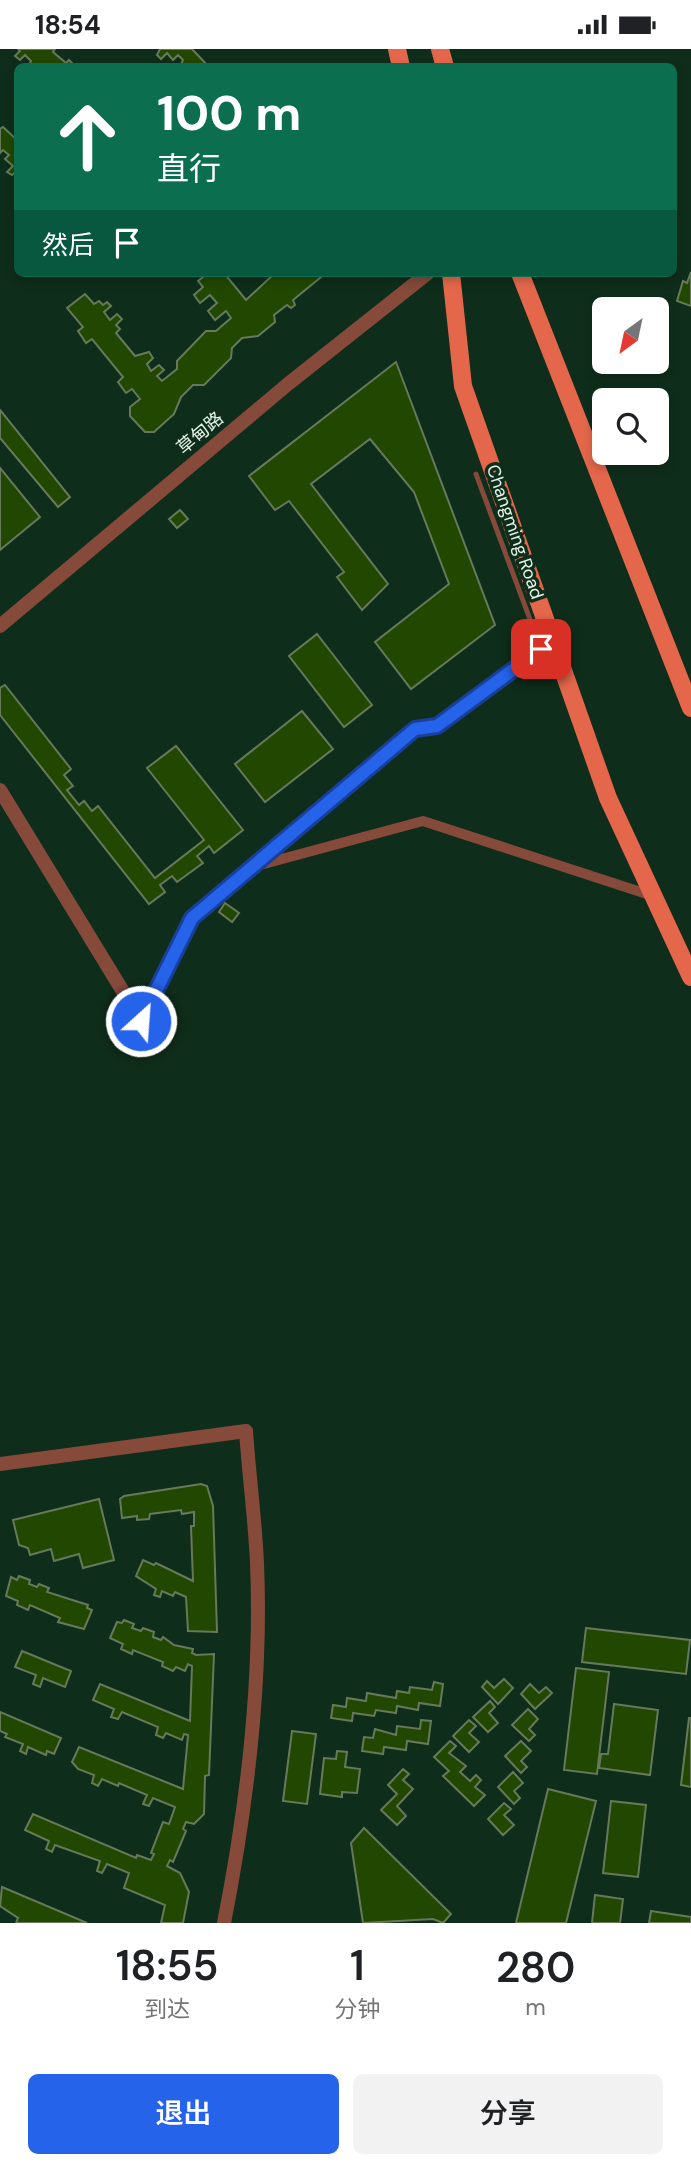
<!DOCTYPE html>
<html lang="zh">
<meta charset="utf-8">
<style>
:root{--surface:#fff;--page:#f2f2f2;--text:#202124;--muted:#757577;--accent:#2563eb}
body{margin:0;font-family:"DM Sans","Noto Sans SC",sans-serif;background:var(--page);color:var(--text);height:100vh;display:flex;flex-direction:column;font-size:26px;white-space:nowrap}
*{box-sizing:border-box;margin:0}
p{font-size:23px;color:var(--muted)}
.icon{flex:none;width:38px;height:38px;fill:none;stroke:currentColor;stroke-width:2;stroke-linecap:round;stroke-linejoin:round}
.map{position:relative;height:1874px;overflow:hidden}
.sheet{display:flex;flex-direction:column;background:var(--surface);flex:1}
.sheet>*{flex:none}
.guide{position:absolute;left:14px;top:14px;width:663px;height:214px;border-radius:10px;box-shadow:0 4px 10px #0003;background:#0b6e4f;color:#fff;overflow:hidden}
.needle{width:46px;rotate:213deg}
.tools{position:absolute;left:592px;top:248px;display:grid;gap:14px}
.tools a{display:grid;place-items:center;width:77px;height:77px;border-radius:10px;background:var(--surface);box-shadow:0 4px 10px #0003;font-size:35px}
.pin{position:absolute;display:grid;place-items:center;width:60px;height:60px;color:#fff;margin:-30px;border-radius:14px;box-shadow:0 4px 10px #0006}
.me{position:absolute;width:77px;margin:-38px;rotate:26deg;stroke-linejoin:round;filter:drop-shadow(0 0 5px #0008)}
.turn{display:flex;align-items:center;gap:24px;height:147px;padding:0 28px;font-size:32px}
.turn .icon{width:91px;height:91px;stroke-width:2.5}
.turn b{display:block;font-size:49px;line-height:60px}
.then{display:flex;align-items:center;height:66px;padding:0 28px;background:#0003;gap:14px;font-size:26px}
.eta{display:flex;justify-content:space-evenly;align-items:center;height:119px;text-align:center}
.eta b{font-size:42px;font-weight:600;line-height:49px}
.cta{display:flex;gap:14px;margin-top:auto;padding:14px 28px}
.cta a{flex:1;height:80px;border-radius:10px;background:var(--accent);color:#fff;font-size:28px;font-weight:600;line-height:80px;text-align:center}
.cta a+a{background:var(--page);color:var(--text)}
.status{display:flex;justify-content:space-between;align-items:center;height:49px;padding:0 35px;background:var(--surface);direction:ltr}
.status svg{height:19px;fill:currentColor}
.map>svg:first-child{display:block}
.building{fill:#224700;stroke:#66795b;stroke-width:2}
.lines{fill:none;stroke-linecap:round;stroke-linejoin:round}
.service{stroke:#864a3b;stroke-width:5}
.minor{stroke:#864a3b;stroke-width:10}
.tertiary{stroke:#864a3b;stroke-width:14}
.primary{stroke:#e4674b;stroke-width:18}
.route-casing{stroke:#184099;stroke-width:18}
.route{stroke:#2563eb;stroke-width:12}
.labels{text-anchor:middle;dominant-baseline:central;stroke-width:7;stroke-linejoin:round;paint-order:stroke}
.street-label{font-size:18px;fill:#e2f4e7;stroke:#0f2d1b}
</style>
<div class="status"><b>18:54</b><svg viewBox="0 0 49 12"><path d="M0 12V9h3v3zM5 12V6h3v6zM10 12V3h3v9zM15 12V0h3v12zM26 1h20v11H26zM47 4h2v5h-2z"/></svg></div>
<div class="map">
<svg width="691" height="1874" viewBox="0 0 691 1874">
<rect width="100%" height="100%" fill="#0f2d1b"/>
<g class="building">
<path d="M18,0H55L53,3L66,14L69,11L76,18H40L37,15L28,18L31,12L25,6L20,11L15,7L20,2Z"/>
<path d="M160,0H192L209,18H180L183,11L178,6L173,11L167,4L161,10L157,6Z"/>
<path d="M3,78L18,92V121L12,126L7,123L13,117L5,110L9,106L3,101L0,104V80Z"/>
<path d="M691,223V257L677,252L683,232L687,234Z"/>
<path d="M200,224H224L246,251L275,224H326L293,251L295,256L291,259L287,256L274,266L275,273L258,287L242,289L232,299L231,309L204,336H193L181,348L174,365L154,383H145L130,367V358L140,350L132,340L126,344L118,333L123,328L92,290L86,294L78,282L83,278L67,259L85,245L94,255L99,252L103,256L107,253L111,257L104,263L110,271L117,265L122,270L116,276L120,280L116,284L135,307L149,303L153,309L147,315L151,322L159,316L164,321L157,327L162,332L177,320V312L206,282H216L231,269L226,262L215,271L208,262L217,254L210,246L200,254L194,246L203,238L198,232L203,228Z"/>
<path d="M396,313L495,576L411,640L375,593L449,535L414,443L370,390L311,435L388,535L362,561L337,528L344,523L289,452L275,461L249,427Z"/>
<path d="M0,361L70,448L58,458L0,389Z"/>
<path d="M0,419L40,468L0,501Z"/>
<path d="M180,461L188,470L177,479L169,470Z"/>
<path d="M317,585L372,656L344,678L289,607Z"/>
<path d="M5,636L71,720L64,726L73,737L67,741L79,756L84,752L92,762L98,757L155,829L204,791L147,719L176,697L243,781L214,804L209,797L197,807L203,814L177,833L172,827L160,836L165,843L149,855L0,666V639Z"/>
<path d="M302,662L333,700L265,753L235,715Z"/>
<path d="M225,854L239,864L232,873L219,863Z"/>
<path d="M201,1435L207,1437L213,1457L217,1583L188,1582L186,1548L175,1543L173,1547L162,1542L160,1548L154,1546L156,1540L136,1527L143,1511L154,1516L156,1514L193,1532L191,1477H194V1463L182,1465L181,1461L150,1465L149,1470L137,1471V1467L122,1469L120,1450L124,1447Z"/>
<path d="M99,1450L114,1511L83,1519L79,1505L54,1512L51,1500L30,1506L28,1499L19,1496L13,1471Z"/>
<path d="M19,1527L30,1531L29,1535L37,1538L39,1535L49,1539L47,1543L88,1556L87,1559L92,1561L84,1580L58,1573L60,1569L30,1556L28,1561L17,1556L18,1552L6,1547L11,1528L17,1531Z"/>
<path d="M124,1571L134,1575L132,1579L141,1582L143,1579L154,1583L153,1588L161,1591L163,1588L174,1596L193,1600L192,1604L196,1606L214,1605L209,1726L205,1727L204,1765L194,1775L186,1773L183,1780L186,1782L173,1813L170,1811L167,1817L180,1824L189,1843L183,1874H161L165,1856L124,1839L129,1824L107,1815L102,1824L97,1822L100,1812L55,1796L52,1803L46,1800L49,1792L25,1781L33,1765L136,1809L137,1806L151,1811L154,1805L151,1804L163,1773L169,1775L175,1758L153,1749L149,1757L143,1755L147,1746L119,1734L118,1737L102,1730L98,1737L92,1734L94,1726L78,1720L72,1713L79,1698L183,1740L188,1686L184,1685L182,1691L166,1684L163,1689L156,1686L158,1678L122,1663L118,1670L111,1668L114,1660L93,1651L100,1635L190,1672L192,1617L188,1615L185,1622L176,1618L173,1622L162,1617L163,1613L133,1601L132,1605L121,1600L123,1595L110,1589L117,1573L122,1574Z"/>
<path d="M586,1579L690,1591L686,1625L582,1613Z"/>
<path d="M22,1602L71,1622L65,1638L43,1629L40,1638L33,1635L36,1626L15,1618Z"/>
<path d="M576,1619L609,1623L597,1725L564,1721Z"/>
<path d="M504,1630L513,1639L498,1655L482,1638L487,1632L494,1639Z"/>
<path d="M434,1633L443,1635L440,1657L419,1654L418,1661L397,1657L396,1664L376,1661L374,1667L353,1664L352,1672L331,1669L333,1656L346,1658L347,1649L366,1652L367,1644L396,1649L397,1642L409,1644L410,1638L432,1641Z"/>
<path d="M530,1635L539,1644L546,1638L552,1644L535,1660L521,1645Z"/>
<path d="M490,1652L495,1658L489,1664L498,1674L488,1683L473,1668Z"/>
<path d="M614,1655L658,1661L650,1726L599,1719L601,1705H608Z"/>
<path d="M528,1660L538,1670L529,1680L535,1686L529,1692L512,1676Z"/>
<path d="M0,1663L61,1689L54,1705L47,1702L46,1706L28,1698L26,1705L20,1702L23,1695L5,1688L7,1685L0,1682Z"/>
<path d="M689,1669H691V1738L681,1736Z"/>
<path d="M421,1671L431,1672L428,1695L407,1692L406,1701L384,1698L383,1705L362,1702L364,1688L373,1689L375,1680L396,1686L397,1677L420,1680Z"/>
<path d="M469,1671L476,1677L469,1684L479,1693L469,1703L453,1687Z"/>
<path d="M292,1682L316,1685L307,1755L283,1752Z"/>
<path d="M450,1692L456,1697L449,1704L466,1717L460,1723L470,1732L476,1726L481,1731L475,1738L485,1746L474,1757L443,1727L449,1722L434,1708Z"/>
<path d="M521,1692L531,1702L521,1712L527,1718L521,1724L505,1707Z"/>
<path d="M337,1702L347,1703L345,1718L360,1720L357,1744L342,1743V1748L320,1745L324,1709L336,1710Z"/>
<path d="M403,1720L409,1725L403,1731L413,1740L397,1757L406,1767L397,1776L381,1761L397,1745L388,1736Z"/>
<path d="M513,1723L523,1734L514,1742L520,1749L514,1755L498,1738Z"/>
<path d="M548,1740L596,1752L566,1874H516Z"/>
<path d="M611,1752L646,1756L638,1828L603,1824Z"/>
<path d="M504,1754L511,1760L504,1766L514,1776L503,1786L488,1770Z"/>
<path d="M364,1779L451,1865L443,1874L433,1870L363,1874L351,1794Z"/>
<path d="M2,1838L87,1874H16L18,1869L0,1857Z"/>
<path d="M595,1846L623,1850L620,1874H592Z"/>
<path d="M651,1862L691,1868V1874H649Z"/>
</g>
<g class="lines">
<path class="service" d="M257,814L416,680L437,677L541,600L476,425"/>
<path class="minor" d="M141,972L192,869L252,818L423,772L653,847"/>
<g class="tertiary">
<path d="M0,577L288,335L428,224"/>
<path d="M0,741L141,972"/>
<path d="M0,1415L246,1382C249,1426 255,1470 257,1514C262,1633 247,1757 224,1874"/>
</g>
<g class="primary">
<path d="M397,0L401,18"/>
<path d="M440,0L445,18"/>
<path d="M451,224L463,337L608,749L691,928"/>
<path d="M520,224L691,659"/>
</g>
</g>
<g class="lines">
<defs>
<path id="route" d="M141,972L192,869L415,680L437,677L541,600"/>
</defs>
<use href="#route" class="route-casing"/>
<use href="#route" class="route"/>
</g>
<g class="labels">
<g class="street-label">
<text transform="translate(200 384) rotate(-40)">草甸路</text>
<text transform="translate(515 483) rotate(71)">Changming Road</text>
</g>
</g>
</svg>
<div class="tools">
<a><svg class="needle" viewBox="-14 -14 28 28"><path d="M0-13l5 13h-10z" fill="#e53935"/><path d="M0 13l5-13h-10z" fill="#757577"/></svg></a>
<a><svg class="icon" aria-label="search" viewBox="0 0 24 24"><circle cx="10" cy="10" r="6"/><path d="M15 15l6 6"/></svg></a>
</div>
<div class="pin" style="left:541px;top:600px;background:#d93025"><svg class="icon" aria-label="arrive" viewBox="0 0 24 24"><path d="M6 21V4h12l-3 4 3 4H6"/></svg></div>
<svg class="me" style="left:141px;top:972px" viewBox="-20 -20 40 40"><circle r="17" fill="#2563eb" stroke="#fff" stroke-width="3"/><path d="M0-11L8 9 0 5-8 9z" fill="#fff"/></svg>
<div class="guide">
<div class="turn"><svg class="icon" aria-label="ahead" viewBox="0 0 24 24"><path d="M12 20V5M6 11l6-6 6 6"/></svg><div><b>100 m</b>直行</div></div>
<div class="then">然后<svg class="icon" aria-label="arrive" viewBox="0 0 24 24"><path d="M6 21V4h12l-3 4 3 4H6"/></svg></div>
</div>
</div>
<section class="sheet">
<div class="eta">
<div><b>18:55</b><p>到达</p></div>
<div><b>1</b><p>分钟</p></div>
<div><b>280</b><p>m</p></div>
</div>
<div class="cta"><a>退出</a><a>分享</a></div>
</section>
